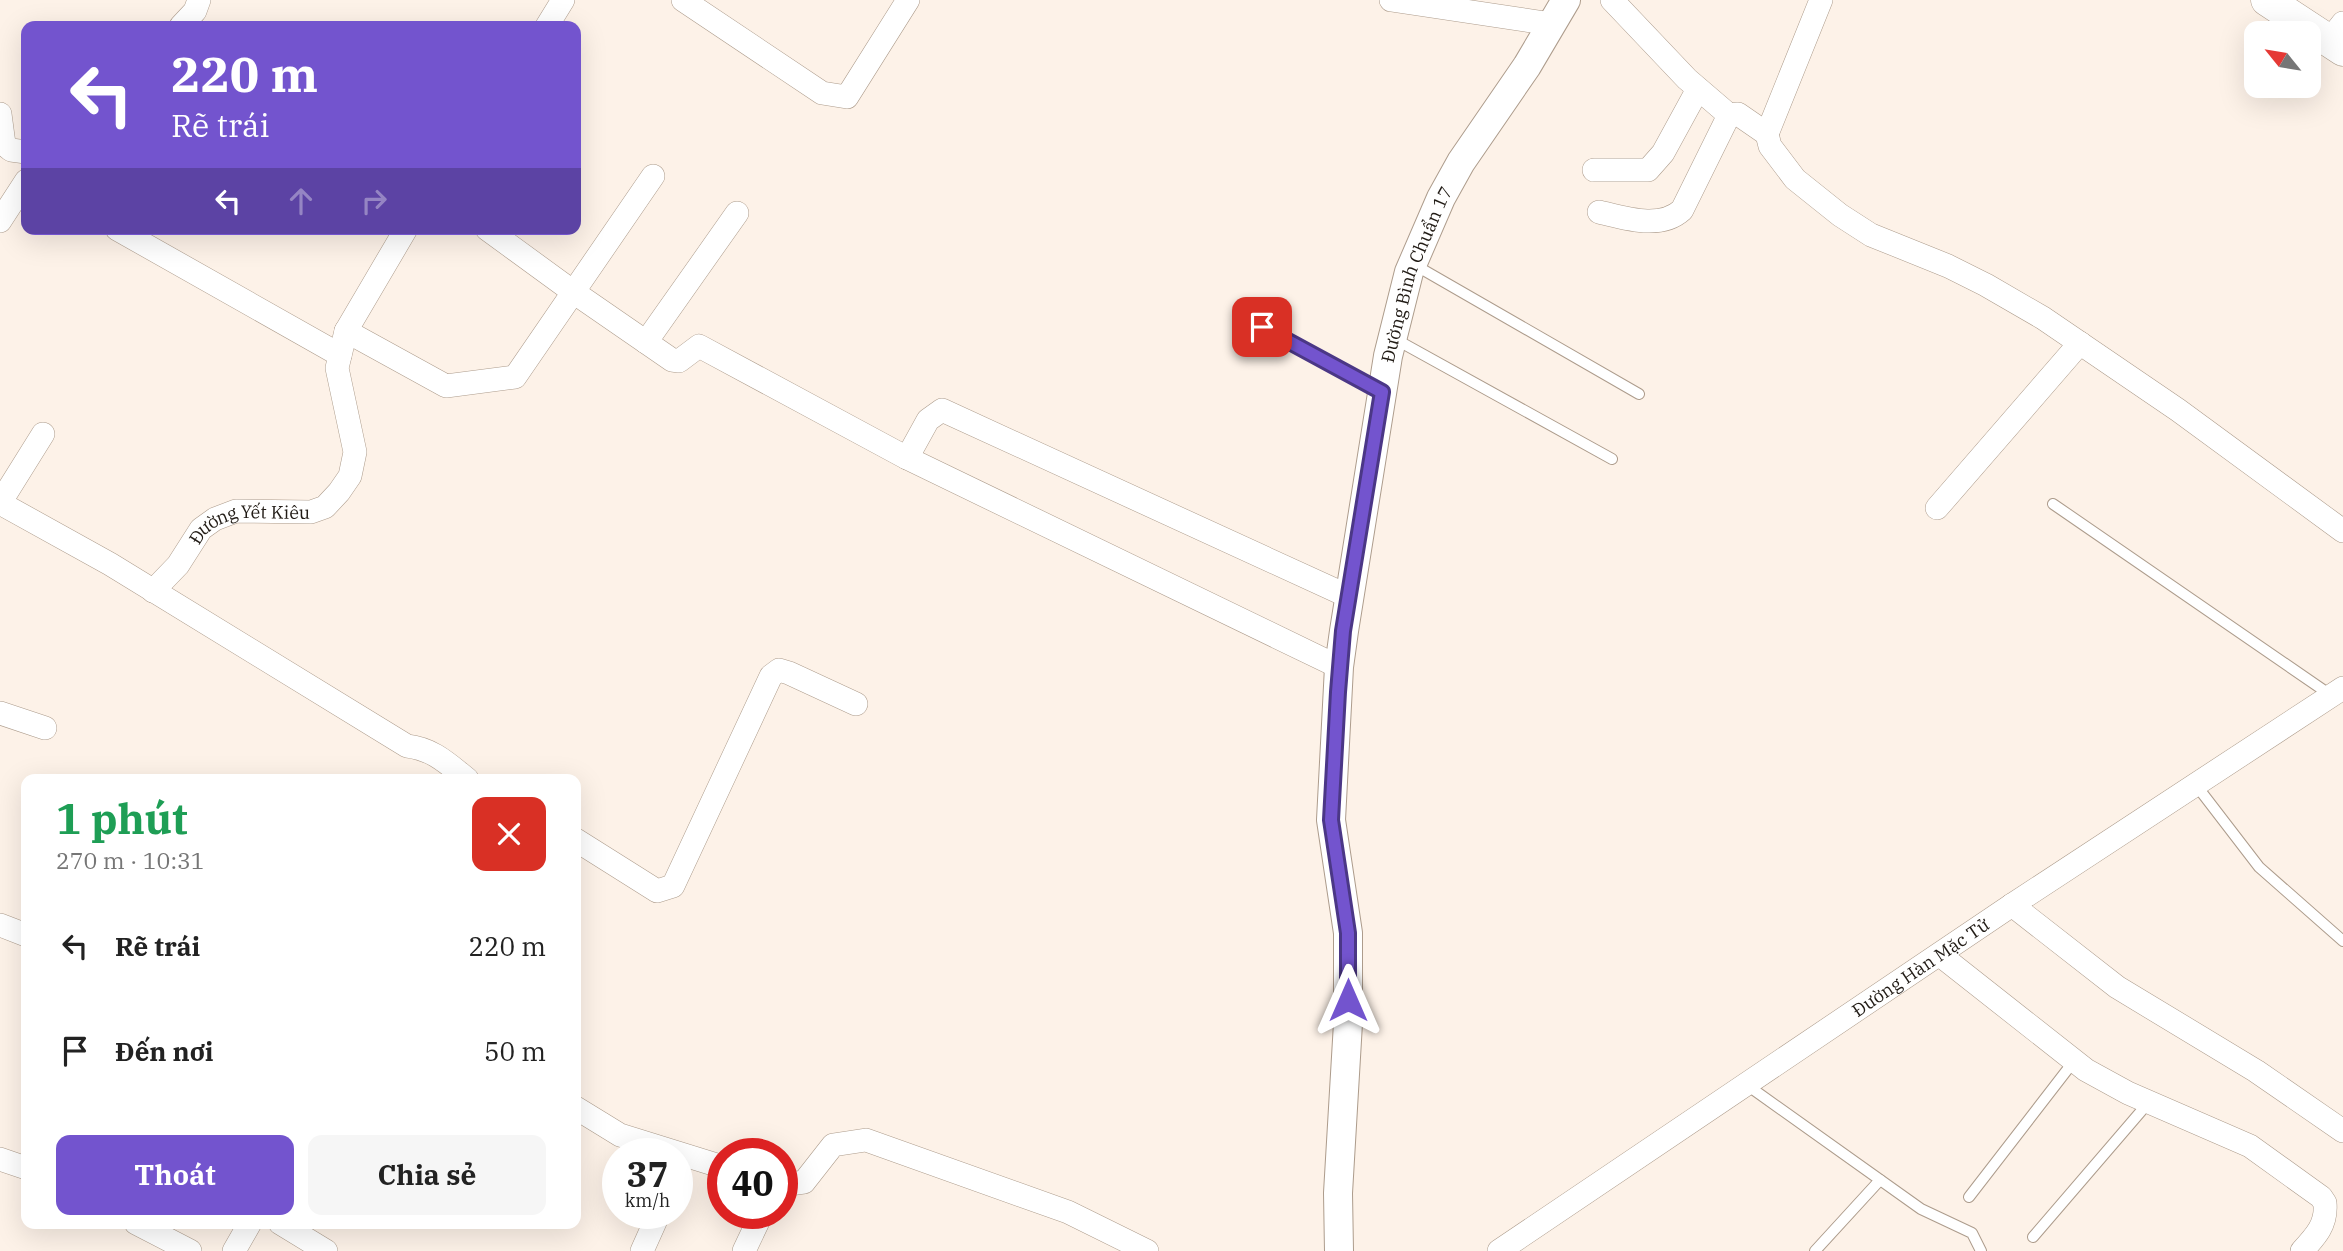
<!DOCTYPE html>
<html lang="vi">
<meta charset="utf-8">
<style>
:root{--surface:#fff;--page:#f6f6f6;--text:#222;--muted:#767676;--accent:#7354ce}
body{margin:0;font-family:"IBM Plex Serif",serif;background:var(--page);color:var(--text);height:100vh;display:flex;flex-direction:column;font-size:26px;white-space:nowrap}
*{box-sizing:border-box;margin:0}
p{font-size:23px;color:var(--muted)}
.icon{flex:none;width:38px;height:38px;fill:none;stroke:currentColor;stroke-width:2;stroke-linecap:round;stroke-linejoin:round}
.map{position:relative;flex:1;overflow:hidden}
.side{position:absolute;left:21px;top:774px;width:560px;height:455px;display:flex;flex-direction:column;background:var(--surface);border-radius:14px;box-shadow:0 7px 28px #0002}
.side>*{flex:none}
.hud{position:absolute;left:21px;top:21px;width:560px;height:214px;border-radius:14px;box-shadow:0 7px 28px #0002;background:#7354ce;color:#fff;overflow:hidden}
.needle{width:46px;rotate:300deg}
.fabs{position:absolute;left:2244px;top:21px;display:grid;gap:14px}
.fabs a{display:grid;place-items:center;width:77px;height:77px;border-radius:14px;background:var(--surface);box-shadow:0 7px 28px #0002;font-size:35px}
.speed{position:absolute;left:602px;top:1138px;display:flex;gap:14px;font-size:35px;font-weight:700;text-align:center}
.speed>*{display:grid;place-content:center;width:91px;height:91px;border-radius:50%;background:var(--surface);box-shadow:0 7px 28px #0002;line-height:1}
.speed small{font-size:18px;font-weight:400}
.speed .limit{border:10px solid #d22;background:#fff;color:#111}
.pin{position:absolute;display:grid;place-items:center;width:60px;height:60px;color:#fff;margin:-30px;border-radius:14px;box-shadow:0 4px 10px #0006}
.me{position:absolute;width:77px;margin:-38px;rotate:0deg;stroke-linejoin:round;filter:drop-shadow(0 0 5px #0008)}
.turn{display:flex;align-items:center;gap:24px;height:147px;padding:0 35px;font-size:32px}
.turn .icon{width:91px;height:91px;stroke-width:2.5}
.turn b{display:block;font-size:49px;line-height:60px}
.lanes{display:flex;align-items:center;height:66px;padding:0 35px;background:#0003;justify-content:center;gap:35px;direction:ltr}
.lanes .off{opacity:.35}
.round{display:grid;place-items:center;flex:none;width:74px;height:74px;border-radius:14px;background:var(--page)}
.summary{display:flex;align-items:center;justify-content:space-between;height:119px;padding:0 35px}
h1{font-size:42px;font-weight:700;line-height:52px;color:#1e9e55}
.cta{display:flex;gap:14px;margin-top:auto;padding:14px 35px}
.cta a{flex:1;height:80px;border-radius:14px;background:var(--accent);color:#fff;font-size:28px;font-weight:700;line-height:80px;text-align:center}
.cta a+a{background:var(--page);color:var(--text)}
ul{padding:0;list-style:none}
li{display:flex;align-items:center;gap:21px;height:105px;padding:0 35px}
li div{flex:1}
li b{display:block;font-size:26px}
li em{font-style:normal}
.map>svg:first-child{display:block}
.lines{fill:none;stroke-linecap:round;stroke-linejoin:round}
.service-casing{stroke:#ad9c8c;stroke-width:12}
.minor-casing{stroke:#ad9c8c;stroke-width:24}
.tertiary-casing{stroke:#ad9c8c;stroke-width:30}
.secondary-casing{stroke:#ad9c8c;stroke-width:33}
.service{stroke:#fff;stroke-width:10}
.minor{stroke:#fff;stroke-width:23}
.tertiary{stroke:#fff;stroke-width:28}
.secondary{stroke:#fff;stroke-width:32}
.route-casing{stroke:#4b3786;stroke-width:18}
.route{stroke:#7354ce;stroke-width:12}
.labels{text-anchor:middle;dominant-baseline:central;stroke-width:5;stroke-linejoin:round;paint-order:stroke}
.street-label{font-size:18px;fill:#211b15;stroke:#fff}
</style>
<div class="map">
<svg width="2343" height="1251" viewBox="0 0 2343 1251">
<rect width="100%" height="100%" fill="#fdf2e8"/>
<g class="lines">
<defs>
<g id="service">
<path d="M1413,264L1639,394"/>
<path d="M1238,314L1380,391"/>
<path d="M1395,339L1612,459"/>
<path d="M2053,504L2332,696"/>
<path d="M2196,785L2259,867L2343,941"/>
<path d="M1747,1085L1921,1209L1972,1233L1981,1251"/>
<path d="M1969,1197L2074,1061"/>
<path d="M2033,1237L2149,1102"/>
<path d="M1815,1251L1880,1180"/>
</g>
<g id="minor">
<path d="M683,0L822,93L847,97L908,0"/>
<path d="M1391,0L1552,24"/>
<path d="M1612,0L1687,79L1729,115"/>
<path d="M181,26L195,11L199,0"/>
<path d="M547,26L563,0"/>
<path d="M2328,42L2343,23"/>
<path d="M0,114L4,144L11,150L26,152"/>
<path d="M1767,134L1821,0"/>
<path d="M1594,170H1648L1663,153L1698,89"/>
<path d="M1599,212C1625,218 1660,230 1682,210L1729,115L1738,114L1767,134L1770,146L1795,179L1840,215L1871,235L1948,266L1986,285L2043,318L2178,410L2343,531"/>
<path d="M0,221L26,181"/>
<path d="M117,229L340,355"/>
<path d="M487,229L572,291L672,360L679,361L699,346L907,458L1339,667"/>
<path d="M346,331L446,386L515,377L653,176"/>
<path d="M646,342L737,213"/>
<path d="M907,458L928,420L942,410L1350,597"/>
<path d="M0,503L110,564L407,746C433,749 447,763 467,779"/>
<path d="M0,503L43,434"/>
<path d="M1937,508L2080,343"/>
<path id="s1" d="M153,591L178,565L201,529L215,519L236,511L311,512L325,507L339,492L350,476L355,452L337,368L346,331L406,229"/>
<path d="M0,713L45,728"/>
<path d="M576,840L657,891L673,886L771,676L779,670L789,673L856,704"/>
<path d="M2012,905L2117,987L2256,1071L2343,1131"/>
<path d="M0,925L26,935"/>
<path d="M1940,955L2086,1070L2128,1093L2250,1146L2321,1197L2325,1203C2327,1224 2316,1236 2302,1251"/>
<path d="M576,1108L620,1135L723,1167"/>
<path d="M0,1159L26,1168"/>
<path d="M782,1185L804,1182L833,1145L866,1140L1068,1212L1147,1251"/>
<path d="M136,1223L190,1251"/>
<path d="M280,1223L326,1251"/>
<path d="M234,1251L250,1223"/>
<path d="M642,1251L659,1213"/>
<path d="M744,1251L762,1213"/>
<path id="s2" d="M1499,1251L2012,905L2343,688"/>
</g>
<g id="tertiary">
<path id="s3" d="M1339,1251L1338,1193L1348,1023V933L1331,820L1339,667L1344,631L1388,356L1409,272L1441,198L1461,162L1527,66L1566,0"/>
</g>
<path id="secondary" d="M2267,0L2343,50"/>
</defs>
<use href="#service" class="service-casing"/>
<use href="#minor" class="minor-casing"/>
<use href="#tertiary" class="tertiary-casing"/>
<use href="#secondary" class="secondary-casing"/>
<use href="#service" class="service"/>
<use href="#minor" class="minor"/>
<use href="#tertiary" class="tertiary"/>
<use href="#secondary" class="secondary"/>
</g>
<g class="lines">
<defs>
<path id="route" d="M1262,327L1382,392L1343,631L1338,692L1331,820L1348,933V1000"/>
</defs>
<use href="#route" class="route-casing"/>
<use href="#route" class="route"/>
</g>
<g class="labels">
<g class="street-label">
<text stroke="none"><textPath href="#s3" startOffset="987">Đường Bình Chuẩn 17</textPath></text>
<text stroke="none"><textPath href="#s1" startOffset="128">Đường Yết Kiêu</textPath></text>
<text stroke="none"><textPath href="#s2" startOffset="508">Đường Hàn Mặc Tử</textPath></text>
</g>
</g>
</svg>
<div class="fabs">
<a><svg class="needle" viewBox="-14 -14 28 28"><path d="M0-13l5 13h-10z" fill="#e53935"/><path d="M0 13l5-13h-10z" fill="#767676"/></svg></a>
</div>
<div class="speed"><div>37<small>km/h</small></div><div class="limit">40</div></div>
<div class="pin" style="left:1262px;top:327px;background:#d93025"><svg class="icon" aria-label="arrive" viewBox="0 0 24 24"><path d="M6 21V4h12l-3 4 3 4H6"/></svg></div>
<svg class="me" style="left:1348px;top:1000px" viewBox="-20 -20 40 40"><path d="M0-17L14 15 0 8-14 15z" fill="#7354ce" stroke="#fff" stroke-width="4"/></svg>
<div class="hud">
<div class="turn"><svg class="icon" aria-label="left" viewBox="0 0 24 24"><path d="M17 20v-9H6M10 6l-5 5 5 5"/></svg><div><b>220 m</b>Rẽ trái</div></div>
<div class="lanes"><svg class="icon" aria-label="left" viewBox="0 0 24 24"><path d="M17 20v-9H6M10 6l-5 5 5 5"/></svg><svg class="icon off" aria-label="ahead" viewBox="0 0 24 24"><path d="M12 20V5M6 11l6-6 6 6"/></svg><svg class="icon off" aria-label="right" viewBox="0 0 24 24"><path d="M7 20v-9h11M14 6l5 5-5 5"/></svg></div>
</div>
<section class="side">
<div class="summary"><div><h1>1 phút</h1><p>270 m · 10:31</p></div><a class="round" style="background:#d93025;color:#fff"><svg class="icon" aria-label="close" viewBox="0 0 24 24"><path d="M6 6l12 12M18 6L6 18"/></svg></a></div>
<ul>
<li><svg class="icon" aria-label="left" viewBox="0 0 24 24"><path d="M17 20v-9H6M10 6l-5 5 5 5"/></svg><div><b>Rẽ trái</b></div><em>220 m</em></li>
<li><svg class="icon" aria-label="arrive" viewBox="0 0 24 24"><path d="M6 21V4h12l-3 4 3 4H6"/></svg><div><b>Đến nơi</b></div><em>50 m</em></li>
</ul>
<div class="cta"><a>Thoát</a><a>Chia sẻ</a></div>
</section>
</div>
